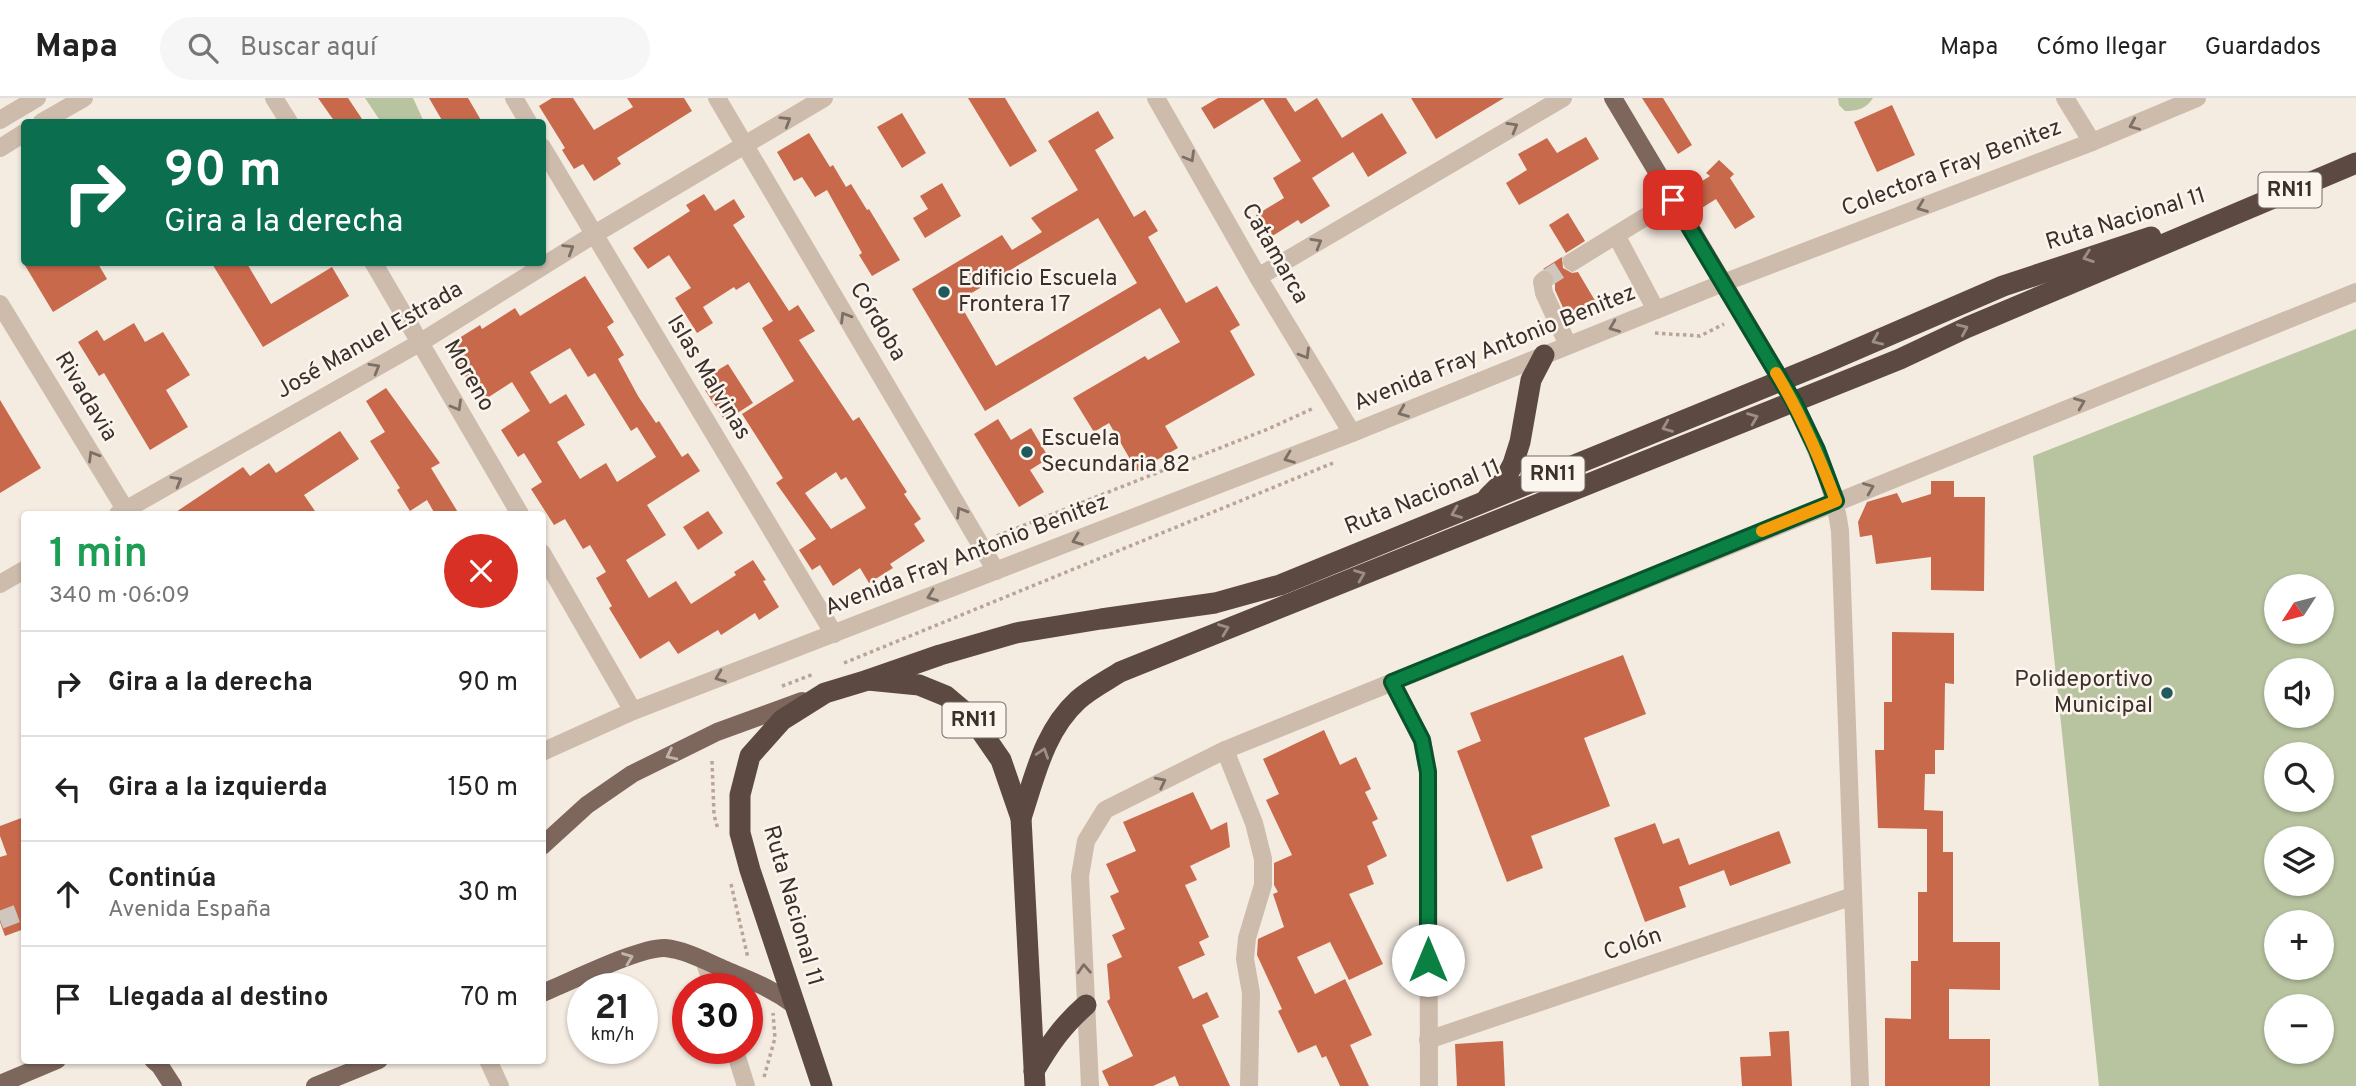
<!DOCTYPE html>
<html lang="es">
<meta charset="utf-8">
<style>
:root{--surface:#fff;--page:#f6f6f6;--text:#222;--muted:#767676;--line:#e0e0e0}
body{margin:0;font-family:Overpass,sans-serif;background:var(--page);color:var(--text);height:100vh;display:flex;flex-direction:column;font-size:26px;white-space:nowrap}
*{box-sizing:border-box;margin:0}
p{font-size:23px;color:var(--muted)}
.icon{flex:none;width:38px;height:38px;fill:none;stroke:currentColor;stroke-width:2;stroke-linecap:round;stroke-linejoin:round}
.map{position:relative;flex:1;overflow:hidden}
.side{position:absolute;left:21px;top:413px;width:525px;height:553px;display:flex;flex-direction:column;background:var(--surface);border-radius:7px;box-shadow:0 2px 5px #0004}
.side>*{flex:none}
.top-card{position:absolute;left:21px;top:21px;width:525px;height:147px;border-radius:7px;box-shadow:0 2px 5px #0004;background:#0b6e4f;color:#fff;overflow:hidden}
.needle{width:46px;rotate:234deg}
.tools{position:absolute;left:2264px;top:476px;display:grid;gap:14px}
.tools a{display:grid;place-items:center;width:70px;height:70px;border-radius:50%;background:var(--surface);box-shadow:0 2px 5px #0004;font-size:35px}
.speed{position:absolute;left:567px;top:875px;display:flex;gap:14px;font-size:35px;font-weight:700;text-align:center}
.speed>*{display:grid;place-content:center;width:91px;height:91px;border-radius:50%;background:var(--surface);box-shadow:0 2px 5px #0004;line-height:1}
.speed small{font-size:18px;font-weight:400}
.speed .limit{border:10px solid #d22;background:#fff;color:#111}
.pin{position:absolute;display:grid;place-items:center;width:60px;height:60px;color:#fff;margin:-30px;border-radius:14px;box-shadow:0 4px 10px #0006}
.me{position:absolute;width:77px;margin:-38px;rotate:0deg;stroke-linejoin:round;filter:drop-shadow(0 0 5px #0008)}
.turn{display:flex;align-items:center;gap:24px;height:147px;padding:0 28px;font-size:32px}
.turn .icon{width:91px;height:91px;stroke-width:2.5}
.turn b{display:block;font-size:49px;line-height:60px}
.round{display:grid;place-items:center;flex:none;width:74px;height:74px;border-radius:37px;background:var(--page)}
.headline{display:flex;align-items:center;justify-content:space-between;height:119px;padding:0 28px}
h1{font-size:42px;font-weight:600;line-height:52px;color:#1e9e55}
ul{padding:0;list-style:none}
li{display:flex;align-items:center;gap:21px;height:105px;padding:0 28px;border-top:2px solid var(--line)}
li div{flex:1}
li b{display:block;font-size:26px}
li em{font-style:normal}
header{display:flex;align-items:center;gap:42px;box-sizing:border-box;height:98px;padding:0 35px;background:var(--surface);border-bottom:2px solid var(--line)}
header strong{font-size:33px}
nav{display:flex;gap:38px;margin-inline-start:auto;font-size:24px}
.search{width:490px;height:63px;background:var(--page);display:flex;align-items:center;gap:18px;box-sizing:border-box;padding:0 24px;border-radius:38px;color:var(--muted);font-size:26px}
.map>svg:first-child{display:block}
.green{fill:#b8c4a0;fill-rule:evenodd}
.building{fill:#c8694b;fill-rule:evenodd}
.lines{fill:none;stroke-linecap:round;stroke-linejoin:round}
.minor-tunnel{stroke:#cfc6bd;stroke-width:18;stroke-dasharray:18 9;stroke-linecap:butt}
.path{stroke:#b9a596;stroke-width:3.5;stroke-dasharray:3.5 3.5;stroke-linecap:butt}
.minor{stroke:#cdbbac;stroke-width:18}
.major{stroke:#7d675c;stroke-width:18}
.highway{stroke:#5c4a42;stroke-width:21}
.oneway{stroke:#7d6f65}
.oneway2{stroke:#9c8e87}
.oneway3{stroke:#c2b5ac}
.route-casing{stroke:#07532c;stroke-width:18}
.route{stroke:#0b8043;stroke-width:12}
.slow{stroke:#f59e0b;stroke-width:12}
.poi-dot{fill:#1f5a5e;stroke:#fbf5ee;stroke-width:2.5}
.labels{text-anchor:middle;dominant-baseline:central;stroke-width:5;stroke-linejoin:round;paint-order:stroke}
.shield{fill:#fbf5ee;stroke:#756b66;stroke-width:2}
.shield-label{font-size:21px;font-weight:bold;fill:#3b302b}
.street-label{font-size:23px;fill:#3b302b;stroke:#fbf5ee}
.poi-label{font-size:23px;fill:#3b302b;stroke:#fbf5ee;text-anchor:start}
</style>
<header>
<strong>Mapa</strong>
<div class="search"><svg class="icon" aria-label="search" viewBox="0 0 24 24"><circle cx="10" cy="10" r="6"/><path d="M15 15l6 6"/></svg>Buscar aquí</div>
<nav><a>Mapa</a><a>Cómo llegar</a><a>Guardados</a></nav>
</header>
<div class="map">
<svg width="2356" height="988" viewBox="0 0 2356 988">
<rect width="100%" height="100%" fill="#f4ebe1"/>
<g class="green">
<path d="M365,0H413L424,24H381Z"/>
<path d="M1838,0H1873C1866,11 1857,13 1845,13L1839,7Z"/>
<path d="M2356,231V988H2099L2033,358ZM2277,488H2322V534H2277ZM2277,572H2322V618H2277ZM2277,656H2322V702H2277ZM2277,740H2322V786H2277ZM2277,824H2322V870H2277ZM2277,908H2322V954H2277Z"/>
</g>
<g class="building">
<path d="M318,0H348L364,24H335Z"/>
<path d="M429,0H468L482,24H443Z"/>
<path d="M552,0H573L594,32L633,9L627,0H684L692,13L617,60L621,66L594,83L583,66L574,71L562,52L565,50L539,8Z"/>
<path d="M968,0H1005L1037,53L1010,69Z"/>
<path d="M1218,0H1286L1295,14L1317,0L1342,40L1382,15L1407,55L1368,79L1353,54L1312,80L1330,108L1301,126L1298,122L1269,140L1256,117L1284,100L1273,80L1301,63L1263,1L1214,31L1201,10Z"/>
<path d="M1411,0H1504L1436,41Z"/>
<path d="M1642,0H1663L1692,47L1678,56Z"/>
<path d="M1892,7L1915,57L1877,74L1854,24Z"/>
<path d="M1098,13L1114,40L1095,52L1134,119L1145,112L1158,133L1148,139L1186,205L1217,188L1240,227L1230,233L1255,277L1165,328L1178,350L1137,373L1109,325L1094,334L1073,300L1145,258L1148,262L1180,244L1160,210L985,313L912,191L1002,137L1012,152L1042,134L1031,120L1078,92L1048,43ZM1098,120L1137,185L996,268L958,203Z"/>
<path d="M902,15L926,55L902,70L877,29Z"/>
<path d="M809,35L830,69L833,67L846,89L851,86L867,112L869,111L900,162L872,178L859,157L862,155L827,92L815,99L802,79L794,83L777,54Z"/>
<path d="M1586,39L1599,61L1519,107L1506,85L1527,72L1518,56L1547,40L1557,55Z"/>
<path d="M1719,62L1734,76L1730,80L1755,119L1735,131L1716,101L1697,113L1685,94L1710,78L1706,75Z"/>
<path d="M942,85L961,118L925,140L913,120L928,111L920,98Z"/>
<path d="M704,96L715,113L734,101L745,119L733,127L789,213L798,207L815,233L799,242L853,323L859,319L907,394L904,396L921,421L914,426L925,443L890,466L893,470L869,485L860,470L833,488L820,467L812,472L799,452L816,441L776,385L783,380L742,316L794,283L762,230L773,223L749,184L736,192L734,189L703,209L713,225L697,235L675,200L691,190L669,157L648,171L633,150L690,113L686,107ZM836,374L841,382L846,379L866,410L831,431L805,395Z"/>
<path d="M1568,115L1585,143L1566,155L1549,127Z"/>
<path d="M1562,159L1563,170L1572,175L1578,174L1597,206L1569,223L1555,192V178L1551,174L1543,171Z"/>
<path d="M23,164H97L107,181L53,214Z"/>
<path d="M211,164H246L271,206L332,169L349,198L263,249Z"/>
<path d="M585,178L614,224L607,229L624,257L618,261L638,298L656,325L659,323L682,359L688,355L700,373L647,407L666,437L626,462L649,500L676,483L691,506L736,477L734,474L753,462L766,482L763,483L779,509L759,522L755,515L721,537L718,532L678,556L669,543L640,561L609,510L612,508L596,480L606,474L590,447L583,451L565,421L554,427L531,391L542,384L524,355L518,359L501,332L530,313L512,284L481,304L451,255L456,242L480,227L482,231L515,210L520,218ZM570,250L588,279L595,275L631,333L637,329L656,359L617,384L606,365L580,381L557,344L585,327L566,296L550,306L530,274Z"/>
<path d="M134,225L145,244L163,234L190,277L166,292L188,329L150,352L104,275L99,278L78,244L97,232L104,243Z"/>
<path d="M728,266L753,305L725,323L705,292L714,286L708,278Z"/>
<path d="M386,290L440,365L431,370L459,416H435L427,402L410,413L397,392L400,390L370,343L385,334L366,303Z"/>
<path d="M0,302L41,370L0,395Z"/>
<path d="M998,321L1011,342L1031,330L1049,360L1030,372L1044,394L1019,409L974,336Z"/>
<path d="M340,333L359,361L304,397L317,416H173L243,369L250,378L269,365L276,375Z"/>
<path d="M1931,383H1954V399H1985L1984,493L1931,492V459L1876,466L1872,437L1860,439L1858,424L1867,404L1897,395L1902,405L1931,396Z"/>
<path d="M708,413L723,435L698,452L683,429Z"/>
<path d="M1892,534L1954,535V586L1945,585L1944,652H1935V676H1925L1924,712L1943,713V754H1953V844H2000V892L1949,891V941H1990V988H1885V920L1911,921V863H1918V794H1927V731L1878,730L1875,652H1884V604H1892Z"/>
<path d="M1623,557L1646,616L1584,640L1610,708L1531,738L1543,770L1507,784L1457,653L1481,643L1470,615Z"/>
<path d="M1324,632L1340,667L1356,659L1371,691L1365,694L1378,721L1372,724L1387,758L1367,768L1374,786L1349,796L1383,866L1349,882L1330,844L1297,859L1315,896L1345,881L1372,937L1350,947L1369,988H1340L1326,958L1322,960L1316,947L1298,955L1278,913L1282,911L1257,857L1258,841L1284,829L1273,796L1278,794L1274,787V765L1292,757L1266,702L1279,696L1263,661Z"/>
<path d="M1193,694L1211,732L1227,724L1230,749L1190,768L1197,782L1185,787L1209,839L1199,844L1205,857L1178,869L1193,901L1207,894L1219,919L1202,927L1230,988H1179L1175,978L1153,988H1109L1102,973L1133,958L1107,903L1110,901L1107,866L1122,859L1112,837L1125,831L1110,798L1119,794L1106,766L1136,753L1123,724Z"/>
<path d="M24,719V831L5,838L0,824V759L7,757L0,738V728Z"/>
<path d="M1655,725L1663,746L1679,740L1689,767L1779,733L1791,765L1730,788L1724,772L1679,789L1686,809L1645,824L1614,740Z"/>
<path d="M1789,933L1792,988H1742L1740,959L1771,958L1769,934Z"/>
<path d="M1503,943L1505,988H1457L1455,946Z"/>
</g>
<g class="lines">
<g class="minor-tunnel">
<path d="M1544,182L1572,164"/>
<path d="M0,822L24,813"/>
</g>
<g class="path">
<path d="M1655,235L1700,238L1724,226"/>
<path d="M997,438L1268,331L1314,310"/>
<path d="M844,565L1333,365"/>
<path d="M782,588L814,576"/>
<path d="M712,663L714,717L718,731"/>
<path d="M731,786L748,860"/>
<path d="M764,979L775,940L773,915"/>
</g>
<g class="minor">
<path d="M274,0L289,24"/>
<path d="M514,0L528,24"/>
<path d="M717,0L996,473"/>
<path d="M1156,0L1258,179L1352,335"/>
<path d="M2065,0L2092,44"/>
<path d="M0,22L37,0"/>
<path d="M42,24L84,0"/>
<path d="M542,49L834,536"/>
<path d="M0,50L24,35"/>
<path d="M1616,137L1656,212"/>
<path d="M373,164L520,416"/>
<path d="M1572,164L1673,102"/>
<path d="M1258,179L1563,0"/>
<path d="M1544,182L1542,184L1544,195L1568,247"/>
<path d="M0,206L128,416"/>
<path d="M1794,304C1814,346 1834,387 1840,433L1860,988"/>
<path d="M118,416L421,244L593,137L824,0"/>
<path d="M542,455L633,613"/>
<path d="M0,486L24,472"/>
<path d="M1392,584L1422,642L1428,674L1429,988"/>
<path d="M1225,652L1254,725L1263,761V787L1247,840L1245,861L1251,895L1249,988"/>
<path d="M542,654L633,613L1352,335L1723,185L2092,44L2197,0"/>
<path d="M704,862L714,891"/>
<path d="M1428,942L1853,798"/>
<path d="M734,950L746,988"/>
<path d="M488,962L500,988"/>
<path d="M1090,988L1080,778L1086,743L1105,712L1225,652L2356,194"/>
</g>
<g class="major">
<path d="M1613,0L1787,292"/>
<path d="M542,748L587,707L632,676L717,634L802,603"/>
<path d="M542,895C570,884 639,849 665,850C686,852 707,864 726,872C751,883 772,890 794,907"/>
<path d="M153,962L160,968L173,988"/>
<path d="M0,986L57,962"/>
<path d="M315,988L379,962"/>
</g>
<g class="highway">
<path d="M1488,399L1504,383L1513,366L1520,344L1531,282L1544,257"/>
<path d="M868,582L940,557L1016,535L1101,521L1215,505L1280,487L1827,264L2003,188L2151,139"/>
<path d="M1021,720C1035,678 1044,633 1078,602C1090,591 1106,583 1120,574L1900,261L1968,229L2356,65"/>
<path d="M1034,973C1050,946 1062,928 1086,907"/>
<path d="M822,988L750,772L740,735V697L750,658L782,622L825,595L868,582L919,587L946,598L972,620L1001,662L1021,720L1035,988"/>
</g>
</g>
<defs><path id="oneway-chevron" d="M-2-3.5L2.5 0L-2 3.5" fill="none" stroke-width="1.6" stroke-linecap="round" stroke-linejoin="round" transform="scale(1.75)"/></defs>
<g class="oneway">
<use href="#oneway-chevron" transform="translate(786 23) rotate(-31)"/>
<use href="#oneway-chevron" transform="translate(2134 27) rotate(157)"/>
<use href="#oneway-chevron" transform="translate(1513 29) rotate(-30)"/>
<use href="#oneway-chevron" transform="translate(1190 59) rotate(60)"/>
<use href="#oneway-chevron" transform="translate(1922 109) rotate(159)"/>
<use href="#oneway-chevron" transform="translate(1317 145) rotate(-30)"/>
<use href="#oneway-chevron" transform="translate(569 151) rotate(-32)"/>
<use href="#oneway-chevron" transform="translate(845 219) rotate(-121)"/>
<use href="#oneway-chevron" transform="translate(1614 229) rotate(158)"/>
<use href="#oneway-chevron" transform="translate(1305 256) rotate(59)"/>
<use href="#oneway-chevron" transform="translate(375 270) rotate(-30)"/>
<use href="#oneway-chevron" transform="translate(2080 305) rotate(-22)"/>
<use href="#oneway-chevron" transform="translate(457 308) rotate(60)"/>
<use href="#oneway-chevron" transform="translate(1403 314) rotate(158)"/>
<use href="#oneway-chevron" transform="translate(93 358) rotate(-121)"/>
<use href="#oneway-chevron" transform="translate(1289 360) rotate(159)"/>
<use href="#oneway-chevron" transform="translate(177 383) rotate(-30)"/>
<use href="#oneway-chevron" transform="translate(1869 390) rotate(-22)"/>
<use href="#oneway-chevron" transform="translate(961 414) rotate(-121)"/>
<use href="#oneway-chevron" transform="translate(1077 442) rotate(159)"/>
<use href="#oneway-chevron" transform="translate(932 498) rotate(159)"/>
<use href="#oneway-chevron" transform="translate(720 579) rotate(159)"/>
<use href="#oneway-chevron" transform="translate(1161 684) rotate(-27)"/>
<use href="#oneway-chevron" transform="translate(1084 871) rotate(-93)"/>
</g>
<g class="oneway2">
<use href="#oneway-chevron" transform="translate(2088 159) rotate(161)"/>
<use href="#oneway-chevron" transform="translate(1963 231) rotate(-24)"/>
<use href="#oneway-chevron" transform="translate(1877 242) rotate(156)"/>
<use href="#oneway-chevron" transform="translate(1753 320) rotate(-22)"/>
<use href="#oneway-chevron" transform="translate(1667 329) rotate(158)"/>
<use href="#oneway-chevron" transform="translate(1456 415) rotate(158)"/>
<use href="#oneway-chevron" transform="translate(1360 477) rotate(-22)"/>
<use href="#oneway-chevron" transform="translate(1224 531) rotate(-21)"/>
<use href="#oneway-chevron" transform="translate(1043 655) rotate(-72)"/>
</g>
<g class="oneway3">
<use href="#oneway-chevron" transform="translate(671 657) rotate(154)"/>
<use href="#oneway-chevron" transform="translate(628 860) rotate(-21)"/>
</g>
<g class="lines">
<defs>
<path id="route" d="M1428,862V674L1422,642L1392,584L1836,403L1817,352L1794,304L1673,102"/>
</defs>
<use href="#route" class="route-casing"/>
<use href="#route" class="route"/>
<path class="slow" d="M1762,433L1836,403C1819,358 1801,316 1776,275"/>
</g>
<g class="poi-dot">
<circle cx="944" cy="194" r="7"/>
<circle cx="1027" cy="354" r="7"/>
<circle cx="2167" cy="595" r="7"/>
</g>
<g class="labels">
<g class="shield">
<rect x="2258.5" y="74.5" width="63" height="35" rx="5"/>
<rect x="1521.5" y="358.5" width="63" height="35" rx="5"/>
<rect x="942.5" y="604.5" width="63" height="35" rx="5"/>
</g>
<g class="shield-label">
<text x="2290" y="92">RN11</text>
<text x="1553" y="376">RN11</text>
<text x="974" y="622">RN11</text>
</g>
<g class="street-label">
<text transform="translate(1952 71) rotate(-21)">Colectora Fray Benitez</text>
<text transform="translate(2126 122) rotate(-17)">Ruta Nacional 11</text>
<text transform="translate(1274 156) rotate(60)">Catamarca</text>
<text transform="translate(877 224) rotate(59)">Córdoba</text>
<text transform="translate(370 243) rotate(-30)">José Manuel Estrada</text>
<text transform="translate(1495 251) rotate(-22)">Avenida Fray Antonio Benitez</text>
<text transform="translate(468 278) rotate(60)">Moreno</text>
<text transform="translate(708 280) rotate(59)">Islas Malvinas</text>
<text transform="translate(85 299) rotate(59)">Rivadavia</text>
<text transform="translate(1423 400) rotate(-22)">Ruta Nacional 11</text>
<text transform="translate(967 458) rotate(-21)">Avenida Fray Antonio Benitez</text>
<text transform="translate(792 808) rotate(74)">Ruta Nacional 11</text>
<text transform="translate(1633 847) rotate(-19)">Colón</text>
</g>
<g class="poi-label">
<text x="958" y="181">Edificio Escuela<tspan x="958" dy="26">Frontera 17</tspan></text>
<text x="1041" y="341">Escuela<tspan x="1041" dy="26">Secundaria 82</tspan></text>
<text x="2153" y="582" text-anchor="end">Polideportivo<tspan x="2153" dy="26">Municipal</tspan></text>
</g>
</g>
</svg>
<div class="tools">
<a><svg class="needle" viewBox="-14 -14 28 28"><path d="M0-13l5 13h-10z" fill="#e53935"/><path d="M0 13l5-13h-10z" fill="#767676"/></svg></a>
<a><svg class="icon" aria-label="sound" viewBox="0 0 24 24"><path d="M4 9h4l5-4v14l-5-4H4zM17 9q2 3 0 6"/></svg></a>
<a><svg class="icon" aria-label="search" viewBox="0 0 24 24"><circle cx="10" cy="10" r="6"/><path d="M15 15l6 6"/></svg></a>
<a><svg class="icon" aria-label="layers" viewBox="0 0 24 24"><path d="M12 4l9 5-9 5-9-5zM3 14l9 5 9-5"/></svg></a>
<a>+</a>
<a>−</a>
</div>
<div class="speed"><div>21<small>km/h</small></div><div class="limit">30</div></div>
<div class="pin" style="left:1673px;top:102px;background:#d93025"><svg class="icon" aria-label="arrive" viewBox="0 0 24 24"><path d="M6 21V4h12l-3 4 3 4H6"/></svg></div>
<svg class="me" style="left:1428px;top:862px" viewBox="-20 -20 40 40"><circle r="19" fill="#fff"/><path d="M0-13L10 11 0 6-10 11z" fill="#0b8043"/></svg>
<div class="top-card">
<div class="turn"><svg class="icon" aria-label="right" viewBox="0 0 24 24"><path d="M7 20v-9h11M14 6l5 5-5 5"/></svg><div><b>90 m</b>Gira a la derecha</div></div>
</div>
<section class="side">
<div class="headline"><div><h1>1 min</h1><p>340 m · 06:09</p></div><a class="round" style="background:#d93025;color:#fff"><svg class="icon" aria-label="close" viewBox="0 0 24 24"><path d="M6 6l12 12M18 6L6 18"/></svg></a></div>
<ul>
<li><svg class="icon" aria-label="right" viewBox="0 0 24 24"><path d="M7 20v-9h11M14 6l5 5-5 5"/></svg><div><b>Gira a la derecha</b></div><em>90 m</em></li>
<li><svg class="icon" aria-label="left" viewBox="0 0 24 24"><path d="M17 20v-9H6M10 6l-5 5 5 5"/></svg><div><b>Gira a la izquierda</b></div><em>150 m</em></li>
<li><svg class="icon" aria-label="ahead" viewBox="0 0 24 24"><path d="M12 20V5M6 11l6-6 6 6"/></svg><div><b>Continúa</b><p>Avenida España</p></div><em>30 m</em></li>
<li><svg class="icon" aria-label="arrive" viewBox="0 0 24 24"><path d="M6 21V4h12l-3 4 3 4H6"/></svg><div><b>Llegada al destino</b></div><em>70 m</em></li>
</ul>
</section>
</div>
